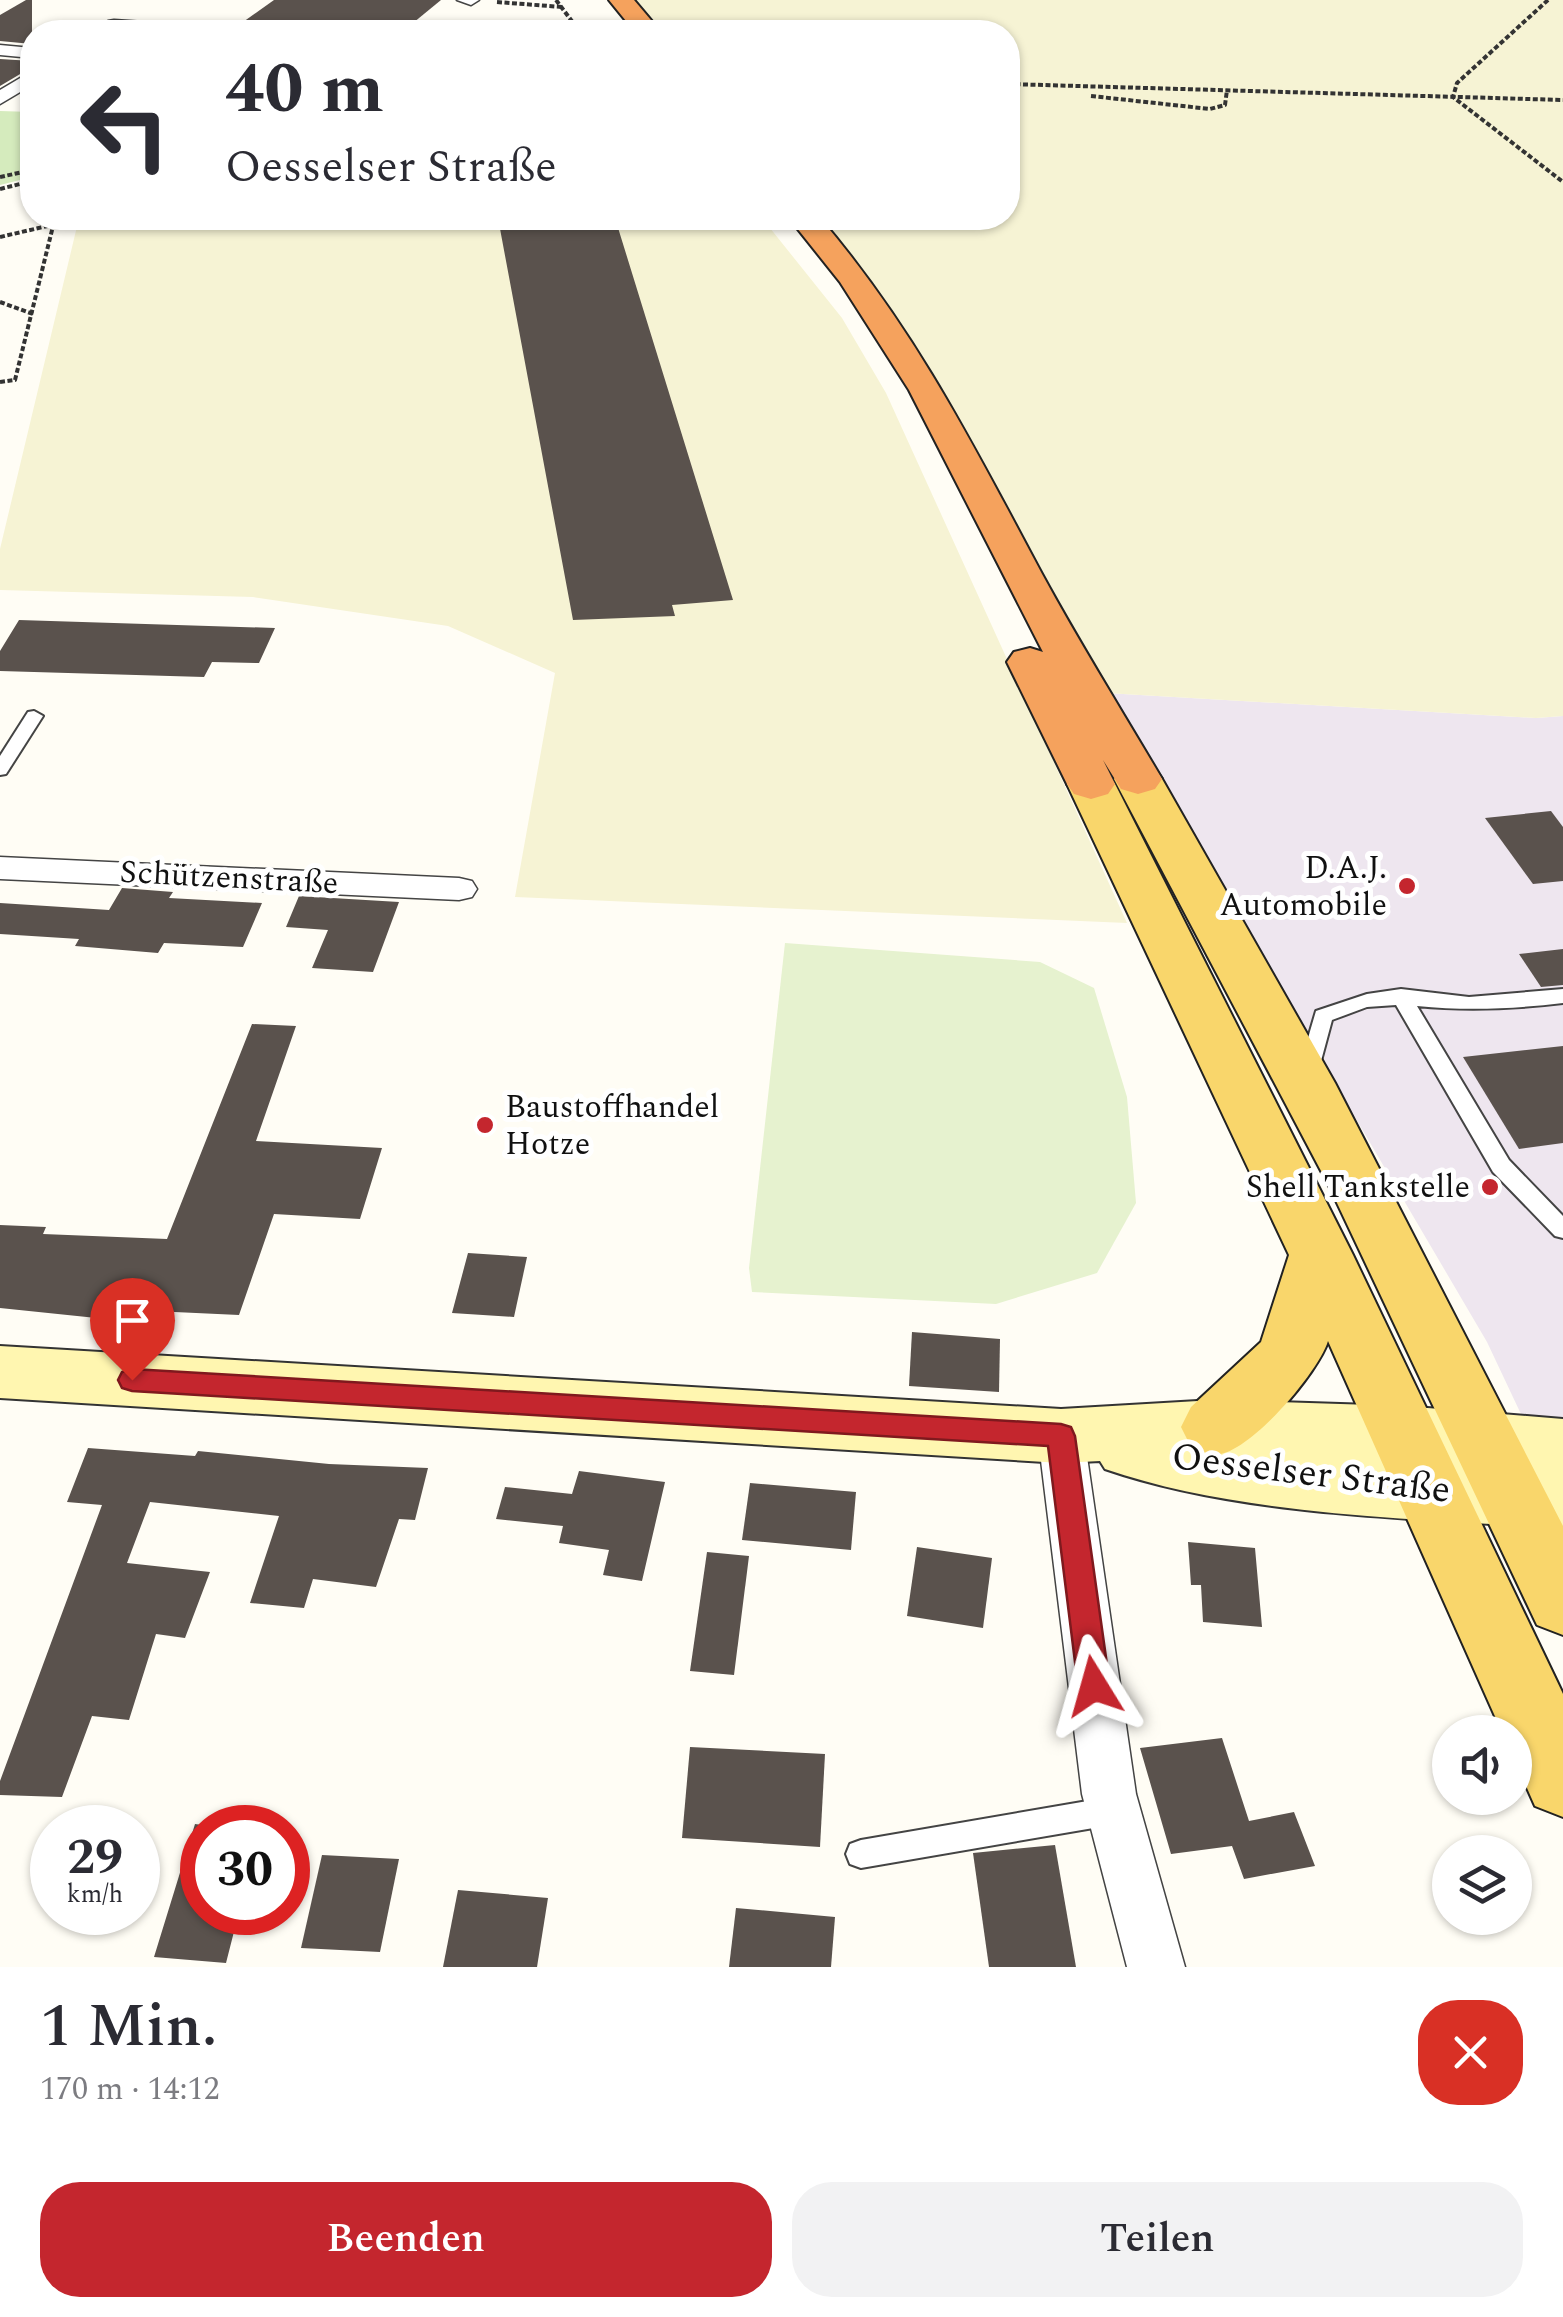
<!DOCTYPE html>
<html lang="de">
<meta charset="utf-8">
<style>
:root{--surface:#fff;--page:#f2f2f3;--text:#2b2b33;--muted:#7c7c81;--accent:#c4262e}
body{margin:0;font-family:Spectral,serif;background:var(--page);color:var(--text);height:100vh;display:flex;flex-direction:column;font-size:38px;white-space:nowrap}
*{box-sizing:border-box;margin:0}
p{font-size:32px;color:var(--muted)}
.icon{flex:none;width:55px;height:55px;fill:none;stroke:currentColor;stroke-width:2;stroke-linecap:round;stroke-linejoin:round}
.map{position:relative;height:1967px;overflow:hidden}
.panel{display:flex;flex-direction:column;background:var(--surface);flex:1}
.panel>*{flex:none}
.hud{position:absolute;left:20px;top:20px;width:1000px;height:210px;border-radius:40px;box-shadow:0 2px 8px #0004;background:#fff;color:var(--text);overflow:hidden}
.tools{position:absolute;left:1432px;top:1715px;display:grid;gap:20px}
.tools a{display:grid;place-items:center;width:100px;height:100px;border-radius:50%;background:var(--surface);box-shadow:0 2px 8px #0004;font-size:50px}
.speed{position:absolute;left:30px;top:1805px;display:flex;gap:20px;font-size:50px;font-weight:700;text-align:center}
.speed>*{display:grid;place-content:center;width:130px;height:130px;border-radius:50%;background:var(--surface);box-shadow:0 2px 8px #0004;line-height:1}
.speed small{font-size:25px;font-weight:400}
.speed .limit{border:15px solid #d22;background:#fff;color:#111}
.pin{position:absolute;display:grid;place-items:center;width:85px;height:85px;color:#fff;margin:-102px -42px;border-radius:50% 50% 50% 0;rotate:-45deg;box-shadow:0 0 10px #0007}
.pin .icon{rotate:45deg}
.me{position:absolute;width:110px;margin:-55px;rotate:352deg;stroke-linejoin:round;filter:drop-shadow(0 0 8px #0008)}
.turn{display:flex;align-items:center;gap:35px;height:210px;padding:0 40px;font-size:45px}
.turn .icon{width:130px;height:130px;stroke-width:2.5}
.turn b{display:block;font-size:70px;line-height:85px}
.round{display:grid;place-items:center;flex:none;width:105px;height:105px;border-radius:40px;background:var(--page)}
.head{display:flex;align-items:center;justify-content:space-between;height:170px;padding:0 40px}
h1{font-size:60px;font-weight:600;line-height:75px}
.button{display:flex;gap:20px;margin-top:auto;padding:20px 40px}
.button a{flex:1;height:115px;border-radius:40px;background:var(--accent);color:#fff;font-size:40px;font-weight:600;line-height:115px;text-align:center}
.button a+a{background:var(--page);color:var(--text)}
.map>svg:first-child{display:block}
.industrial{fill:#eee6ef}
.farmland{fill:#f6f3d4}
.green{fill:#d5ebbd}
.pitch{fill:#e6f2cf}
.building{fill:#5a524d}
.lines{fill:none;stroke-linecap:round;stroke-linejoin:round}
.lane-casing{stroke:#444;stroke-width:4}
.street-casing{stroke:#444;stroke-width:3}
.secondary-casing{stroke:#333;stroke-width:4}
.primary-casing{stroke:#222;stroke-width:4}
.highway-casing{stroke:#222;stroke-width:4}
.path{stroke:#333;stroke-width:4;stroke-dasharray:5 2.5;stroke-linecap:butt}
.lane{fill:#fff;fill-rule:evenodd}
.street{fill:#fff;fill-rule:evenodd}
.secondary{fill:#fff6b0;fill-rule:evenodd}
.primary{fill:#f9d66b;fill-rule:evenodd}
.highway{fill:#f5a25d;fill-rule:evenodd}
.route{fill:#c4262e;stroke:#7f191e;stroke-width:2.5}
.poi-dot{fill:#c4262e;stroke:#fff;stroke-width:4}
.labels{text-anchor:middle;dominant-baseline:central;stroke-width:10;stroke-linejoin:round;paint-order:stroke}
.poi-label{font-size:32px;fill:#111;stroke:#fff;text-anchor:end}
.street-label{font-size:32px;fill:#111;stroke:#fff}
.near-street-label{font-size:38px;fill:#111;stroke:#fff}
</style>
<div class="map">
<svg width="1563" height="1967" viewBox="0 0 1563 1967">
<rect width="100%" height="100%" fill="#fffdf5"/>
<path class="industrial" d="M1106,693L1536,718L1563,716V1473L1520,1412L1487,1342Z"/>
<g class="farmland">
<path d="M633,0H1563V716L1536,718L1106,693L941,389L893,313L819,218H1008V32H661Z"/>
<path d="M79,218H762L842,318L886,393L1127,923L515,897L555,673L448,626L253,597L0,590V549Z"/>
</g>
<path class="green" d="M0,111L32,112V177L0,185Z"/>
<path class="pitch" d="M785,943L1040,962L1094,988L1127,1097L1136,1203L1097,1273L996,1304L752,1292L749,1268Z"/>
<g class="building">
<path d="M26,0H32V44L0,41V15Z"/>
<path d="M274,0H441L402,32L236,27Z"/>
<path d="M0,59L32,61V67L0,86Z"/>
<path d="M498,218H615L733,600L672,605L675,616L573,620Z"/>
<path d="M19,620L275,628L259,663L212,662L204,677L0,671V651Z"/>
<path d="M1551,811L1563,827V881L1533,884L1485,818Z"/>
<path d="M122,888L173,892L169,898L262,903L243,947L164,943L158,953L75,946L79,939L0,934V903L109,910Z"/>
<path d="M299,896L399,902L373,972L312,968L328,930L286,927Z"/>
<path d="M1563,949V985L1541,987L1519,954Z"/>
<path d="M252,1024L296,1026L256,1141L382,1148L360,1219L274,1214L239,1315L110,1309L106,1319L0,1308V1225L46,1227L43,1234L167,1239Z"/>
<path d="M1563,1046V1143L1519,1149L1463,1057Z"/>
<path d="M468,1253L527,1257L514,1317L452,1313Z"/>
<path d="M912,1332L1000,1339L999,1392L909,1386Z"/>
<path d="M88,1448L195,1456L198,1451L329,1464L428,1468L415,1520L399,1519L376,1587L313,1579L304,1608L250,1603L279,1516L150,1502L127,1563L210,1572L185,1638L156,1634L129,1720L92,1716L62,1797L0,1795V1781L102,1505L67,1502Z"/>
<path d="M579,1471L665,1482L642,1581L603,1575L609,1550L559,1543L563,1526L496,1519L505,1487L572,1494Z"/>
<path d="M750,1483L856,1492L851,1550L742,1540Z"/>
<path d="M1188,1542L1255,1548L1262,1627L1203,1622L1201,1585H1191Z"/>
<path d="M917,1547L992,1558L983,1628L907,1616Z"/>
<path d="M707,1552L749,1556L734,1675L690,1671Z"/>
<path d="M1222,1738L1249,1821L1294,1812L1315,1866L1244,1879L1232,1846L1171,1854L1140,1748Z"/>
<path d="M690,1747L825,1754L820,1847L682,1838Z"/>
<path d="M195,1824L202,1825V1912H239L226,1963L154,1957Z"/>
<path d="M1055,1845L1076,1967H989L973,1853Z"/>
<path d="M322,1855L399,1859L380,1952L301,1948Z"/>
<path d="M458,1890L548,1898L537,1967H443Z"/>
<path d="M736,1908L835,1917L831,1967H729Z"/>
</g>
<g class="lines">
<defs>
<g id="lane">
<path d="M34,711L43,716L6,774L0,775V756L28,712Z"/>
<path d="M1401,989L1469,997L1563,989V1003C1513,1009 1467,1011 1417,1006L1509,1160L1563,1216V1238L1555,1236L1493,1172L1396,1005L1367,1007L1332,1020L1318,1072L1315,1077H1301L1298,1072L1316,1011L1367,994Z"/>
<path d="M1111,1797L1121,1801L1126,1811L1121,1821L1111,1825L861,1868L850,1864L846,1854L850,1844L861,1840Z"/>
</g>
<g id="street">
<path d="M457,0H479L471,5Z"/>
<path d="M114,20L221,27L230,32L108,29V21Z"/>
<path d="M0,45L32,48V58L0,55Z"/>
<path d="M32,71V85L0,104V90Z"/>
<path d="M0,857L459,878L472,881L477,889L472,897L459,900L0,879Z"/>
<path d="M1061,1417L1078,1422L1084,1436L1136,1794L1185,1967H1127L1082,1794L1038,1436L1044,1422Z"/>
</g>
<path id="secondary" d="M0,1346L1061,1409L1215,1400L1403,1406L1563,1419V1528C1419,1519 1241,1516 1105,1469L1100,1461L1061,1463L0,1398Z"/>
<g id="primary">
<path d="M1138,764L1155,769L1162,779L1335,1083L1563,1526V1635L1537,1625L1329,1186L1114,779L1121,769Z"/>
<path d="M1091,769L1108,774L1115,784L1353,1255L1563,1694V1817L1535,1806L1515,1761V1732H1502L1328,1341C1319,1371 1248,1457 1213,1455C1207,1454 1197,1449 1191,1447L1181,1427L1191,1407L1261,1342L1289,1255L1067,784L1074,774Z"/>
</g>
<g id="highway">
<path d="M609,0H634L661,32H635Z"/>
<path d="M789,218H820C916,331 973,445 1042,574C1080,644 1122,711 1162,779L1155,789L1138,794L1121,789L1103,760L1115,784L1108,794L1091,799L1074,794L1067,784L1007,662L1014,652L1030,648L1043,652L909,390L840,282Z"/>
</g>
</defs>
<use href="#lane" class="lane-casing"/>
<use href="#street" class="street-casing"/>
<use href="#secondary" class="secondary-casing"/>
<use href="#primary" class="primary-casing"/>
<use href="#highway" class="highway-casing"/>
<g class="path">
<path d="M556,0L580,32"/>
<path d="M1548,0L1457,83L1453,97L1563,182"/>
<path d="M497,2L562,7"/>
<path d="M1008,84L1563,100"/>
<path d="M1091,96L1210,109L1225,105L1227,90"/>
<path d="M0,177L32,170"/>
<path d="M0,189L32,181"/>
<path d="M0,237L56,224"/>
<path d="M0,302L33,314"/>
<path d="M0,382L15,380L55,218"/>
</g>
<use href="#lane" class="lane"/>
<use href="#street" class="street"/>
<use href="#secondary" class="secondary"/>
<use href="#primary" class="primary"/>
<use href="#highway" class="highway"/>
</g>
<path class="route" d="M132,1369L1061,1424L1071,1427L1075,1436L1110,1686L1105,1697L1094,1701L1083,1697L1078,1686L1048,1446L132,1391L122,1388L118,1380L122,1372Z"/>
<g class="poi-dot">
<circle cx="1407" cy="886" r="10"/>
<circle cx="485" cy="1125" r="10"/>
<circle cx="1490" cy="1187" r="10"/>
</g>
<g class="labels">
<g class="poi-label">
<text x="1387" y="868">D.A.J.<tspan x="1387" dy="37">Automobile</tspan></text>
<text x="505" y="1107" text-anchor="start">Baustoffhandel<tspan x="505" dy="37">Hotze</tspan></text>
<text x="1470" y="1187">Shell Tankstelle</text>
</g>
<g class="street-label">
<text transform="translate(229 878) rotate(3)">Schützenstraße</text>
</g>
<g class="near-street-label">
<text transform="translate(1311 1474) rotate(7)">Oesselser Straße</text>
</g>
</g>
</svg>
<div class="tools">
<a><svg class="icon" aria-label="sound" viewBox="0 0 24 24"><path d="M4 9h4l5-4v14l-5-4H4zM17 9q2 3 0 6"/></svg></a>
<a><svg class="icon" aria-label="layers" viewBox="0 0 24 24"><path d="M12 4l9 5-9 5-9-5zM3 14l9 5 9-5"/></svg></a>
</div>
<div class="speed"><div>29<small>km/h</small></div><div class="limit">30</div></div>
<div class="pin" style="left:132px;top:1380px;background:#d93025"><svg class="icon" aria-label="arrive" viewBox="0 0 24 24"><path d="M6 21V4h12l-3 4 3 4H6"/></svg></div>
<svg class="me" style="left:1094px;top:1686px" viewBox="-20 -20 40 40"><path d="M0-17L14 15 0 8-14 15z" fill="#c4262e" stroke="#fff" stroke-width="4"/></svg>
<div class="hud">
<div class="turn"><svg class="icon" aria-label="left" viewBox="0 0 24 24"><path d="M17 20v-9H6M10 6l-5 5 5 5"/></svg><div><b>40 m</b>Oesselser Straße</div></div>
</div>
</div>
<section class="panel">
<div class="head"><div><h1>1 Min.</h1><p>170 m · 14:12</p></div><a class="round" style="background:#d93025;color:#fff"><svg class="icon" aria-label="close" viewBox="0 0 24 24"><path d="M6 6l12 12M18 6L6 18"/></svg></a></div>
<div class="button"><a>Beenden</a><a>Teilen</a></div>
</section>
